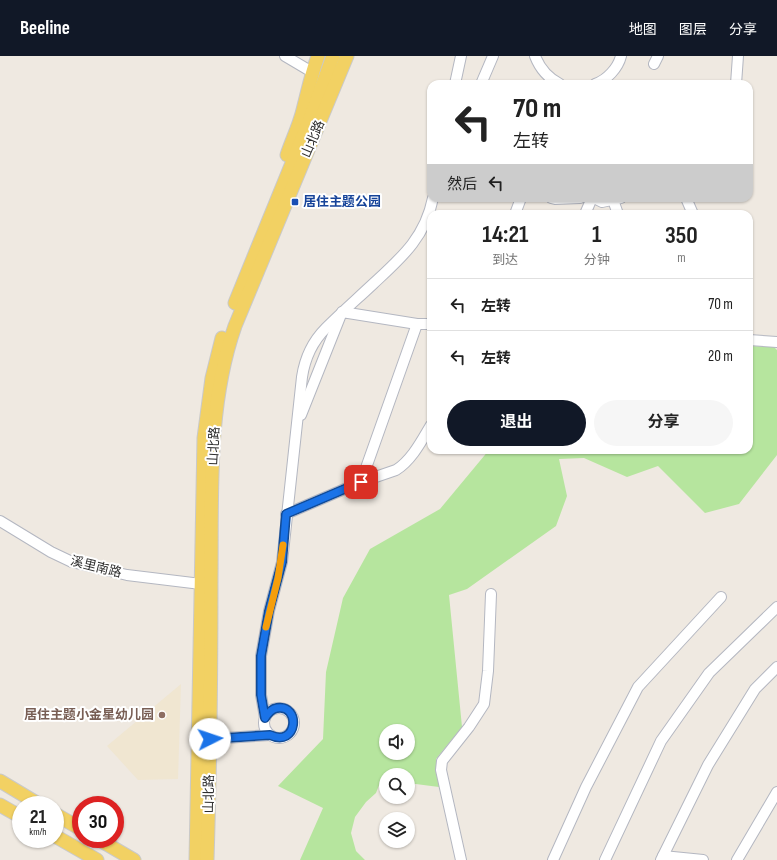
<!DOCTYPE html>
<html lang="zh">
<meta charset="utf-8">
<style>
:root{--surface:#fff;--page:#f6f6f6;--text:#222;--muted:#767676;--line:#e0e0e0;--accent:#111827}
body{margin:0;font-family:"Sofia Sans Condensed","Noto Sans SC",sans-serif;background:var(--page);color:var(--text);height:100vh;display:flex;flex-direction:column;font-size:15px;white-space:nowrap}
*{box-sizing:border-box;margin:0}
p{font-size:13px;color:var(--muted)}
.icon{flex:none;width:22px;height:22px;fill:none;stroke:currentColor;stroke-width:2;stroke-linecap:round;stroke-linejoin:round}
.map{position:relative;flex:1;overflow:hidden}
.details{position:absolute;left:427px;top:154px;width:326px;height:244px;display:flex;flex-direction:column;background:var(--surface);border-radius:12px;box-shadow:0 1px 3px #0004}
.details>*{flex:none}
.banner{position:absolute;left:427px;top:24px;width:326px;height:122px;border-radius:12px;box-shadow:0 1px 3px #0004;background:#fff;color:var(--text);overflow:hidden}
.fabs{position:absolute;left:379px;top:668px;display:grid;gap:8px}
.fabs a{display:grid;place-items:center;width:36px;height:36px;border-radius:50%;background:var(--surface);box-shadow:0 1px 3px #0004;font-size:20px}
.speed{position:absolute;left:12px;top:740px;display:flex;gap:8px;font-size:20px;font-weight:700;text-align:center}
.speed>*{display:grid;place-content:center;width:52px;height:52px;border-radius:50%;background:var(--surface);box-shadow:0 1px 3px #0004;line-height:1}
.speed small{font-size:10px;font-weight:400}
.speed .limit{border:6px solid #d22;background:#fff;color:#111}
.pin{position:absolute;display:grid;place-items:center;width:34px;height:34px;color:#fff;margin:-17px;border-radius:8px;box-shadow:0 2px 6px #0006}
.me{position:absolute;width:44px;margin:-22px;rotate:86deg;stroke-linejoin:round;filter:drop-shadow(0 0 3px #0008)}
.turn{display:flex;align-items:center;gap:14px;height:84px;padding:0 20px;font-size:18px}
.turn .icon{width:52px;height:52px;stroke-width:2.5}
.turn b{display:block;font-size:28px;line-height:34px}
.then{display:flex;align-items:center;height:38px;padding:0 20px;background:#0003;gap:8px;font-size:15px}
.eta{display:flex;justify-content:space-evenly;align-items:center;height:68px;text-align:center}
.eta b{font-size:24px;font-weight:700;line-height:28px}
.action{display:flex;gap:8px;margin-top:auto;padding:8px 20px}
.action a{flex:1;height:46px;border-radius:24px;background:var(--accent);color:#fff;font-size:16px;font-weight:700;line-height:46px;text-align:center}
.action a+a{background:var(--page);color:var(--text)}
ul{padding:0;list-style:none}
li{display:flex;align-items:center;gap:12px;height:52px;padding:0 20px;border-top:1px solid var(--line)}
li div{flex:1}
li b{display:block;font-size:15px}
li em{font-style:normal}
header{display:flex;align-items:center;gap:24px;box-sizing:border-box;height:56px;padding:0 20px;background:var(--accent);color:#fff}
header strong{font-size:19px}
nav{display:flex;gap:22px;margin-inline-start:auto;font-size:14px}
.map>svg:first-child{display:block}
.education{fill:#f0e6d1}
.green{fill:#b6e59e;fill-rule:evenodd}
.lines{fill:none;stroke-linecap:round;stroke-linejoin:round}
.minor-casing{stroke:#b4b7c1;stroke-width:12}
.major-casing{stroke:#c9c9c9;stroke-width:15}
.minor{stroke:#fff;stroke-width:10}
.major{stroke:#f2d163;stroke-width:13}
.route-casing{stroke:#114b97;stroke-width:10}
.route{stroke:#1a73e8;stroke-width:7}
.slow{stroke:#f59e0b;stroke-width:7}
.transit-dot{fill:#1a4fb4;stroke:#fff;stroke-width:1.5}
.education-dot{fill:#8d6e63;stroke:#fff;stroke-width:1.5}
.labels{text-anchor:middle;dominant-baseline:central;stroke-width:4;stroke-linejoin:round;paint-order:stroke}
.street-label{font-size:13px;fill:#2e2e2e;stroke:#fff}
.transit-label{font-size:13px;font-weight:bold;fill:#164399;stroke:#fff;text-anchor:start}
.education-label{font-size:13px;font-weight:bold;fill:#785e54;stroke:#fff;text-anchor:end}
</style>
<header>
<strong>Beeline</strong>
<nav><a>地图</a><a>图层</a><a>分享</a></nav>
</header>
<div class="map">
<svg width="777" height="804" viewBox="0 0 777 804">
<rect width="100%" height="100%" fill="#efe9e1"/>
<path class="education" d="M181,628L178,723L138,724L107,690Z"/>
<path class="green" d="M749,290L774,291L777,294V399L739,448L705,457L658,410L627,421L584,402L559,403L567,440L556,470L467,533L449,539L462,671L436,703L439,731L408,727V719H386V724H381L376,737L366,746L355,761L351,777L356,795L365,804H300L323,752L278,730L323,683L326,616L343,542L370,493L440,453L489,394H749ZM386,675H408V697H386Z"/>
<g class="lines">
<defs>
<g id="minor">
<path d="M285,0L312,16"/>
<path d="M535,0C540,13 548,22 560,28"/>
<path d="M654,8L658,0"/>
<path d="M455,28L461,0"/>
<path d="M481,28L493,0"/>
<path d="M595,28C607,24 618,12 621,0"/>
<path d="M736,28L738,0"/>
<path d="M551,142L555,143L580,142"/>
<path d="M594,142L602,146L621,142"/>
<path d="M686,142L693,158"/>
<path d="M613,144L618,158"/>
<path d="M515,158L521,142"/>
<path d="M585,158L592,142"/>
<path d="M749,284L777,286"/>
<path d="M301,359L342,256L417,268H431"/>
<path d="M361,426L417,268"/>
<path d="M286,458L361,426L396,414C412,404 422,384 431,369"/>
<path d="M0,465L51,496L72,506L127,519L201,528"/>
<circle cx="279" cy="667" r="15"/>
<path d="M265,662L261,639V600L269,555L282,506L302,321C305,301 312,286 326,272C341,257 357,243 373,228C401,202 425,182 433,142"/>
<path d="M210,683L270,679"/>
<path d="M663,800L703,804"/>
<path d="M461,804L441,714L442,705L469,671L484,648L488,615L491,538"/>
<path d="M553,804L586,731L638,631L721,541"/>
<path d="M605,804L661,685L709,617L777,551"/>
<path d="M661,804L708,709L755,633L777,611"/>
<path d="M737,804L777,736"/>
</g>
<g id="major">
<path d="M287,99C292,84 299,70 303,54C308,35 311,19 318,0"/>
<path d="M235,247L310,63L333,0"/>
<path d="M0,725L40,749"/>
<path d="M0,749L21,761"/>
<path d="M55,758L81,773"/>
<path d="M55,780L97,804"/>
<path d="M98,783L134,804"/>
<path d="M196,804L204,382L212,322L222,282"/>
<path d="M207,804C210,710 211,616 211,522C212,438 207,350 235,270L347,0"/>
</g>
</defs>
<use href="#minor" class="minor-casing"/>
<use href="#major" class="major-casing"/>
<use href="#minor" class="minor"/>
<use href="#major" class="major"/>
</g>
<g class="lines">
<defs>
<path id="route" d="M210,683L270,679C298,692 301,648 277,652C271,653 268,657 265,662L261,639V600L269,555L282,506L286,458L361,426"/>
</defs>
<use href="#route" class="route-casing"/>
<use href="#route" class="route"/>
<path class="slow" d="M266,571L278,522L283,489"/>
</g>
<rect class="transit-dot" x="291" y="142" width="8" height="8" rx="2"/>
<circle class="education-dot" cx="162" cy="659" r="4"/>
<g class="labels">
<g class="street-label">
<text transform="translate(313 83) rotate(-67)">山北路</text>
<text transform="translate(214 390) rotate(-87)">山北路</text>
<text transform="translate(96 511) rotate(14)">溪里南路</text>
<text transform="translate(209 738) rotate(-89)">山北路</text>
</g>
<g class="transit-label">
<text x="303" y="146">居住主题公园</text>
</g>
<g class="education-label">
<text x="154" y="659">居住主题小金星幼儿园</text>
</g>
</g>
</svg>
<div class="fabs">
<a><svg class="icon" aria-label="sound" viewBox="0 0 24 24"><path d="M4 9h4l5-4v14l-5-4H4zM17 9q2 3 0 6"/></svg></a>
<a><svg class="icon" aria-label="search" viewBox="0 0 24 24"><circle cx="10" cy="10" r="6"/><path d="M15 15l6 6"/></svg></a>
<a><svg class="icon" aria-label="layers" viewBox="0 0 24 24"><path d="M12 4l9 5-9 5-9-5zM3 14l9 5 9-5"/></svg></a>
</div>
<div class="speed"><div>21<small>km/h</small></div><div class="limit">30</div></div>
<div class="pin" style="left:361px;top:426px;background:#d93025"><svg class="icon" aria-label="arrive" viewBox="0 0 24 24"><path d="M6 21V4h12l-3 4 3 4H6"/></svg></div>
<svg class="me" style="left:210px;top:683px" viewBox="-20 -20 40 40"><circle r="19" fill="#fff"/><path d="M0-13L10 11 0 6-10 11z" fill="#1a73e8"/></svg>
<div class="banner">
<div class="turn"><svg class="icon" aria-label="left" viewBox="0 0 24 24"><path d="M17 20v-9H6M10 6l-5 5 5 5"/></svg><div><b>70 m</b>左转</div></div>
<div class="then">然后<svg class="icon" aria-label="left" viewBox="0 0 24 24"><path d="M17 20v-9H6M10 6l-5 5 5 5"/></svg></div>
</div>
<section class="details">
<div class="eta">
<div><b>14:21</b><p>到达</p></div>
<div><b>1</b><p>分钟</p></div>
<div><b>350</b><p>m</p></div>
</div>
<ul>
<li><svg class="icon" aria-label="left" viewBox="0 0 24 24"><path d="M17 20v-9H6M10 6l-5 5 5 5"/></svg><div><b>左转</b></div><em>70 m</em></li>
<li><svg class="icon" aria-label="left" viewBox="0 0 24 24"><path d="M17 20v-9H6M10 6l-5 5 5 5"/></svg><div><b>左转</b></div><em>20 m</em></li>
</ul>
<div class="action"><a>退出</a><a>分享</a></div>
</section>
</div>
